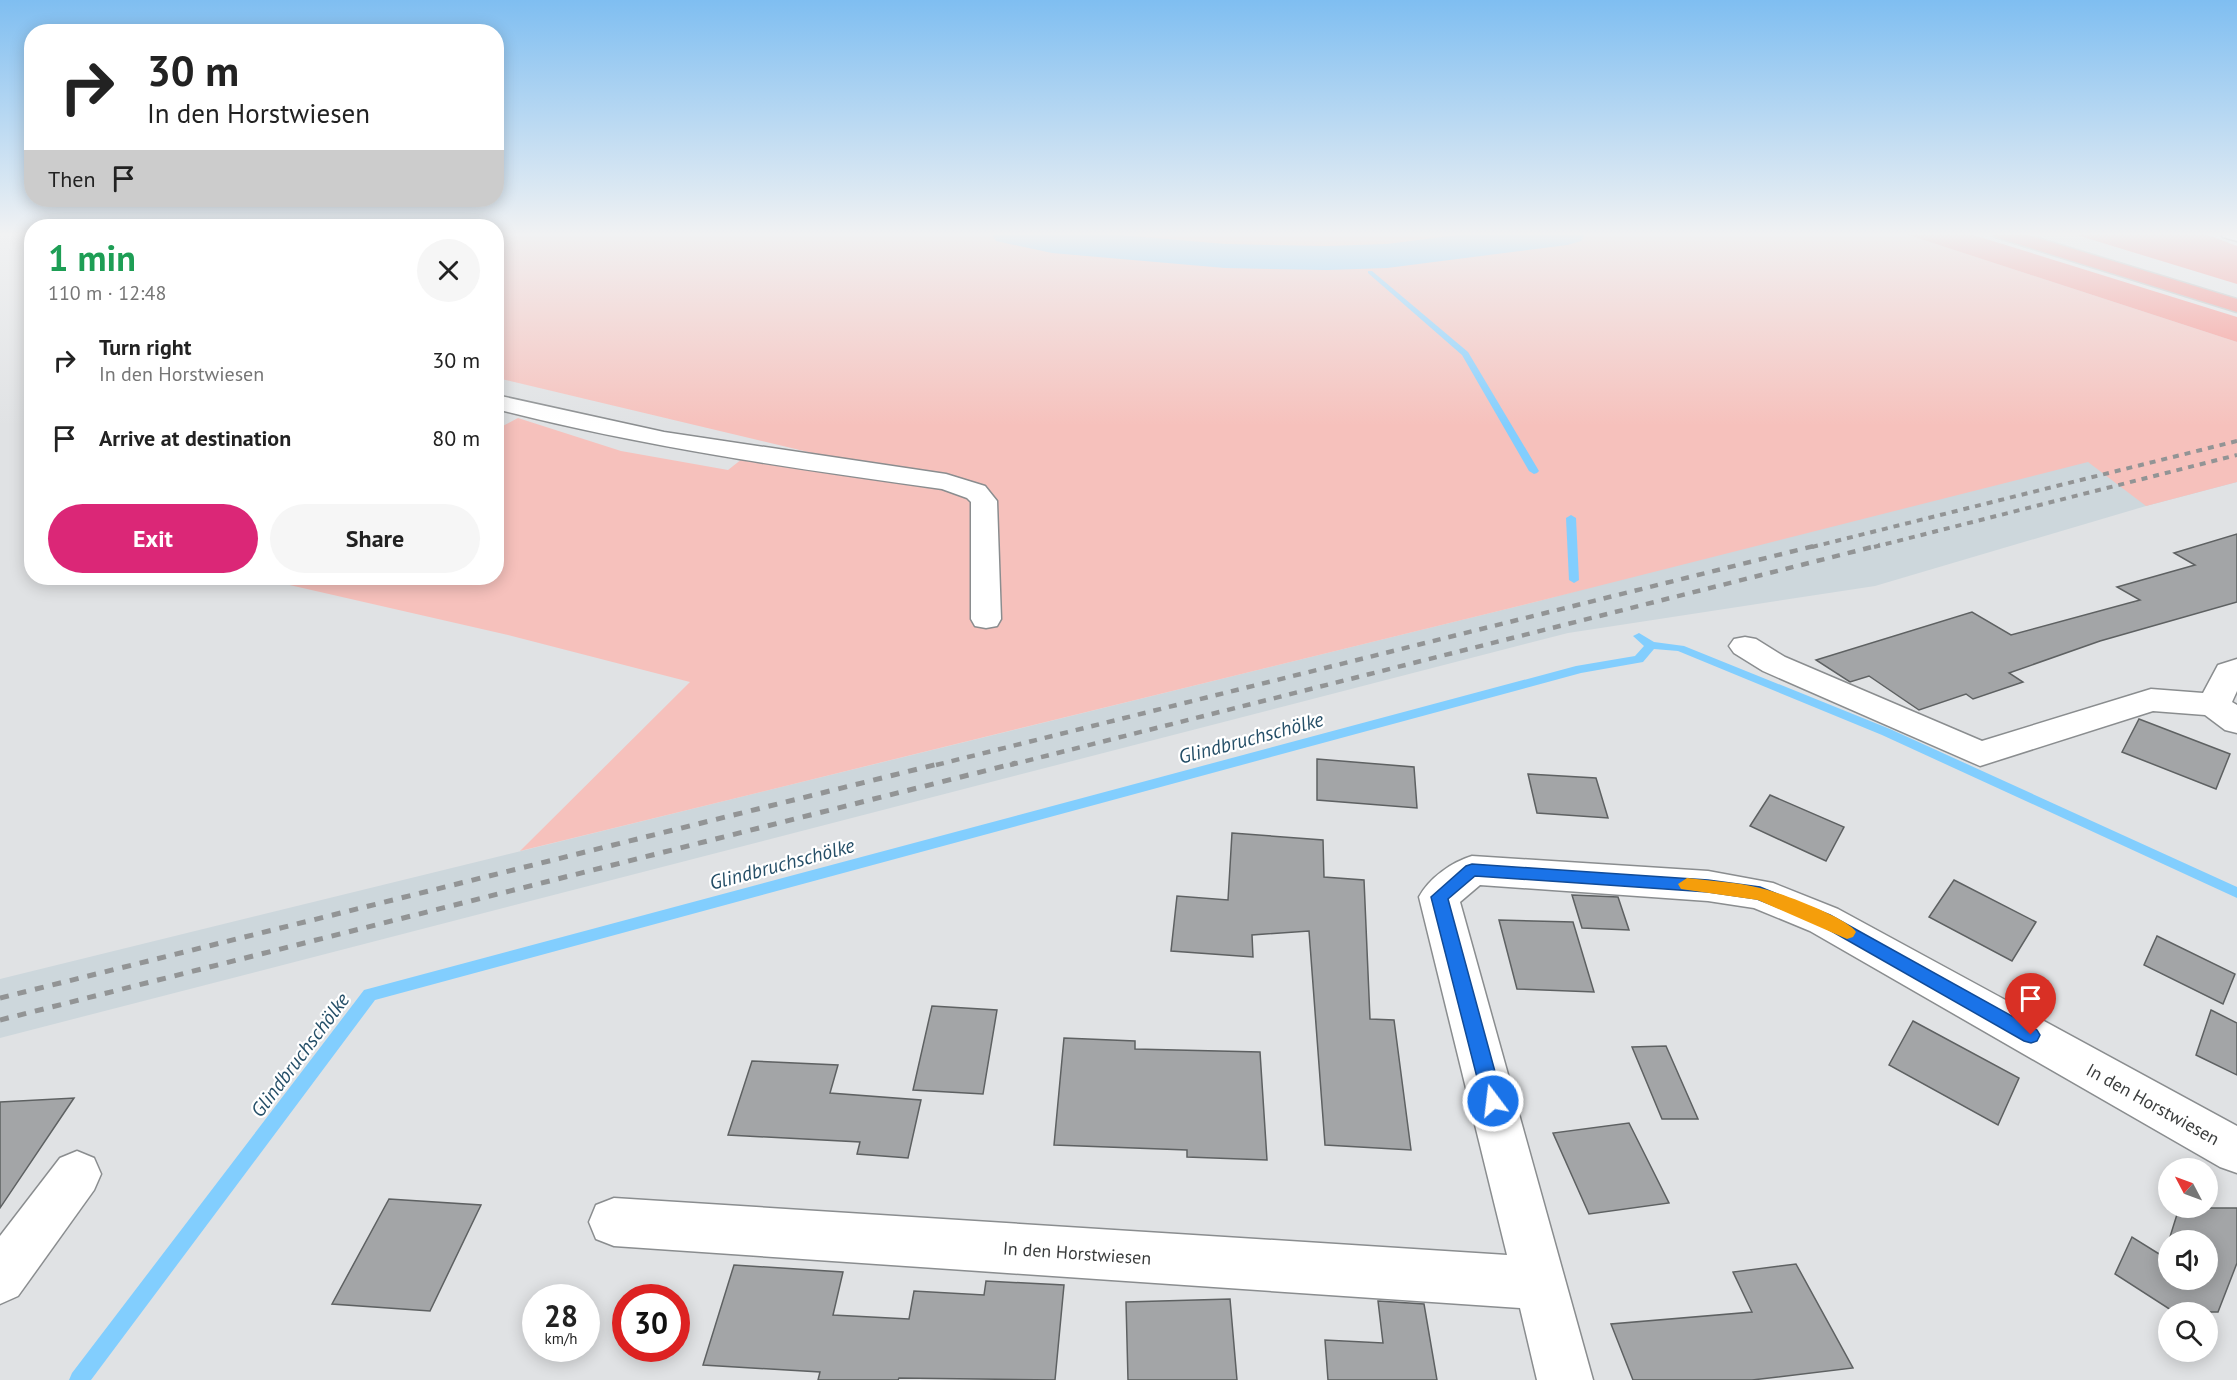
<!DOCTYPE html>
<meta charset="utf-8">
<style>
:root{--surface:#fff;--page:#f6f6f6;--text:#222;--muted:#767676;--accent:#db2777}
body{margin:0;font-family:"PT Sans",sans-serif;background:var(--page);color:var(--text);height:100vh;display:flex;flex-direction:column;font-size:22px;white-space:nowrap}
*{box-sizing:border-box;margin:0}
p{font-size:20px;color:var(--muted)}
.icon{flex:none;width:33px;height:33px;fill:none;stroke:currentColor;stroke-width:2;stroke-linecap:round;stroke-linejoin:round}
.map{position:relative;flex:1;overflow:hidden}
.side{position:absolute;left:24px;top:219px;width:480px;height:366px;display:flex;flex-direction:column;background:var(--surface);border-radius:24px;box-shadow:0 3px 15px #0003}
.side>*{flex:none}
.top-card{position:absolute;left:24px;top:24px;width:480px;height:183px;border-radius:24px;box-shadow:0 3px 15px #0003;background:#fff;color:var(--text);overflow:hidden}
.needle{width:39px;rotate:311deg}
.fabs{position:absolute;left:2158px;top:1158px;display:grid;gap:12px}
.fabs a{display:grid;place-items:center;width:60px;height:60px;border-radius:50%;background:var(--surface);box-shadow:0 3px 15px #0003;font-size:30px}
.speed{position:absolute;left:522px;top:1284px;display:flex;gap:12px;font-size:30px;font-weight:700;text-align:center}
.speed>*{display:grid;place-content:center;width:78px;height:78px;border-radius:50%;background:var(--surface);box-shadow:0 3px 15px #0003;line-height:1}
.speed small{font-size:15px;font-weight:400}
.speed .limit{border:9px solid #d22;background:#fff;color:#111}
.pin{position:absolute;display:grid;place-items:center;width:51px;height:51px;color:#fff;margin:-62px -26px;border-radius:50% 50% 50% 0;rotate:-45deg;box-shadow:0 0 6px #0007}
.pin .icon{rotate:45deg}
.me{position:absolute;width:66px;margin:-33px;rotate:345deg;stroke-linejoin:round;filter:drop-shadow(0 0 4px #0008)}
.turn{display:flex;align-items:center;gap:21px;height:126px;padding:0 24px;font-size:27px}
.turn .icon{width:78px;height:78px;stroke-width:2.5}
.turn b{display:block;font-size:42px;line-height:51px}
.then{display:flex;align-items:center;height:57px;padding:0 24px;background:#0003;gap:12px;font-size:22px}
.round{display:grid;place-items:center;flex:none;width:63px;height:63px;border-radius:32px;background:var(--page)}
.head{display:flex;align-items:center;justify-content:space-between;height:102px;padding:0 24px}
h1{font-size:36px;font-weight:600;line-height:45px;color:#1e9e55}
.button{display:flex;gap:12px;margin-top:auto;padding:12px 24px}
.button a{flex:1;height:69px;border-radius:36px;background:var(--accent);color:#fff;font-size:24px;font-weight:600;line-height:69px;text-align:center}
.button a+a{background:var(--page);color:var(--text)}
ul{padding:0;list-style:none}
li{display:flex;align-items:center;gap:18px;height:78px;padding:0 24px}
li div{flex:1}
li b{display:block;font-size:22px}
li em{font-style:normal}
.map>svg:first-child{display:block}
.built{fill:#cdd7dc}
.green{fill:#f6c1bc}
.forest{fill:#f9918c}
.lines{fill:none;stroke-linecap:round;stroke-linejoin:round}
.stream{fill:#82cefe;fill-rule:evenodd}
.river{fill:#82cefe;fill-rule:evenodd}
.building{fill:#a3a5a7;stroke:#5e6162;stroke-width:1.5}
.minor-casing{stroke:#8a8d8f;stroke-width:3}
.highway-casing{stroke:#bcbdbd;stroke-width:3}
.minor{fill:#fff;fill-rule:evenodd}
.highway{fill:#f88984;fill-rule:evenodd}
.rail-far2{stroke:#929495;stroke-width:4;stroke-dasharray:6 6;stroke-linecap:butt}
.rail-far1{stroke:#929495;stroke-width:4.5;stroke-dasharray:8 8;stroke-linecap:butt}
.rail{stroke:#929495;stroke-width:5;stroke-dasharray:9 9;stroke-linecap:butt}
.route{fill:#1a73e8;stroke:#114b97;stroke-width:1.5}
.slow{fill:#f59e0b}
.labels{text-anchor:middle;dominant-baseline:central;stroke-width:4.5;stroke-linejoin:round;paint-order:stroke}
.near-street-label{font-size:18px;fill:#3a3c3c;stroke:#fff}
.near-water-label{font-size:20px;font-style:italic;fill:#254f68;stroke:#fff}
</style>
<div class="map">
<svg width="2237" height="1380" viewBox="0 0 2237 1380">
<rect width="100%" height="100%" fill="#e0e2e4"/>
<path class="built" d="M2237,414V482L2146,506L1875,586L1568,633L0,1038V979L1539,601Z"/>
<path class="green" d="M497,233H1902L2237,342V482L2146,506L2088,462L1539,601L520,851L690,682L508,635L259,578H496L497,429L518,418L621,451L728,470L742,459L942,484L497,378Z"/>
<g class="forest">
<path d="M1902,233H1967L2237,317V342Z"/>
<path d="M2070,233H2203L2237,246V284Z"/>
</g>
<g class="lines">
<g class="stream">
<path d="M1368,271H1372L1468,352L1539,471L1537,473L1534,474L1529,471L1462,355L1368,273Z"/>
<path d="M1571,515L1576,518L1579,580L1574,583L1569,580L1566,518Z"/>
<path d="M1639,633L1654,642L1684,646L1890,729L2237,887V898L1882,735L1678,651L1654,649L1643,662L1581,673L375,1000L91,1380H69L72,1373L364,990L1576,666L1635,656L1644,646L1633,636Z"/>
</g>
<path class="river" d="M991,233H1098L1225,244L1327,246L1387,244L1473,233H1586L1581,241L1567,245L1387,268L1327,270L1225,268L1052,253L996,241Z"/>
</g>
<g class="building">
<path d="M2237,534V602L2100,641L2009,673L2023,682L1973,699L1966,694L1919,710L1869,676L1850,682L1816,660L1972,612L2011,635L2140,600L2117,587L2195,565L2174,553Z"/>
<path d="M2139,719L2230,754L2216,789L2122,752Z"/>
<path d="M1317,759L1414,767L1417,808L1317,800Z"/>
<path d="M1528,774L1596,778L1608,818L1537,813Z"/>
<path d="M1770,795L1844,827L1826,861L1750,826Z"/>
<path d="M1232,833L1323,840L1324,877L1364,880L1370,1019L1394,1020L1411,1150L1325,1145L1309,931L1252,935L1253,957L1171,951L1177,896L1228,900Z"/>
<path d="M1954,880L2036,922L2012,961L1929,917Z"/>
<path d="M1572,895L1618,897L1629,930L1582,928Z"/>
<path d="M1499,920L1573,922L1594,992L1517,989Z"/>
<path d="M2157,936L2235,974L2223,1004L2144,965Z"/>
<path d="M932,1006L997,1010L983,1094L913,1090Z"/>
<path d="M2211,1010L2237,1023V1075L2196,1055Z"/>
<path d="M1913,1021L2019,1078L1998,1125L1889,1065Z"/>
<path d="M1064,1038L1135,1041V1049L1260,1052L1267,1160L1187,1157V1150L1054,1145Z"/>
<path d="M1666,1046L1698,1119H1662L1632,1047Z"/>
<path d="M752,1061L838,1065L830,1093L921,1100L908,1158L857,1154L860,1142L728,1135Z"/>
<path d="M74,1098L0,1208V1102Z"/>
<path d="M1629,1123L1669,1203L1589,1214L1553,1133Z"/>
<path d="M389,1199L481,1205L430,1311L332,1304Z"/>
<path d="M2179,1208H2237V1263L2218,1312H2174L2115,1274L2132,1237L2164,1257L2169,1241V1280H2208V1240H2169Z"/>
<path d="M1796,1264L1853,1368L1752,1380H1633L1611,1324L1752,1312L1733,1272Z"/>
<path d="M734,1265L843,1272L833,1315L909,1319L914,1291L984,1295L986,1281L1064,1285L1055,1380L899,1378L898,1380H818L820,1372L703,1365Z"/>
<path d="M1230,1299L1237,1380H1128L1126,1302Z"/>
<path d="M1378,1301L1424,1304L1437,1380H1328L1325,1340L1383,1343Z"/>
</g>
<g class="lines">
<defs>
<g id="minor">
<path d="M2220,233H2237V241L2223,237Z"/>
<path d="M496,395L664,432L946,474L985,486L997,501L1001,619L997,626L986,628L975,626L971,619V502L967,498L942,489C792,468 643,447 496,409Z"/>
<path d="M1745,637L1756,639L1785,657L1982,741L2151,689L2203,693L2218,665L2237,659V691L2232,702L2237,705V733L2225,730L2205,715L2153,711L1980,766L1763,671L1734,653L1729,646L1734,639Z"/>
<path d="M1472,856L1708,871L1773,883L1838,909L2237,1126V1173L2220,1167L1810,931L1754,908L1708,901L1480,885L1460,902L1593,1380H1537L1520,1308L614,1246L596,1239L589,1222L596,1205L614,1198L1507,1255L1419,897C1429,878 1452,862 1472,856Z"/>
<path d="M77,1151L94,1158L101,1174L94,1190L18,1296L0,1304V1236L60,1158Z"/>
</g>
<path id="highway" d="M1992,233H2021L2237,299V312L1995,237Z"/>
</defs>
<use href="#minor" class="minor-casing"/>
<use href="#highway" class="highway-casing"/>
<use href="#minor" class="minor"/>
<use href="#highway" class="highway"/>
<g class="rail-far2">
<path d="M1812,547L2237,441"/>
<path d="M1874,547L2237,455"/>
</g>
<g class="rail-far1">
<path d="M936,765L1818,545"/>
<path d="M1010,765L1880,545"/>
</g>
<g class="rail">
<path d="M0,998L942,763"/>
<path d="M0,1020L1016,763"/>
</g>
</g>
<linearGradient id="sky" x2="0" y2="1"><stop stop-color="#7fbef1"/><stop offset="0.55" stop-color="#f1f2f3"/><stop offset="1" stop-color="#f1f2f3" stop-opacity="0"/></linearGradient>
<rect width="2237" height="426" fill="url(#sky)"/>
<path class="route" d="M1472,864L1708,880L1760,887L1830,915L2037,1030L2040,1035L2037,1041L2031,1043L2024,1041L1819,924L1757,899L1708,892L1475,876L1448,899L1503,1101L1500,1107L1493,1110L1486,1107L1483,1101L1431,897L1466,866Z"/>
<path class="slow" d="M1687,878C1711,881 1737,882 1760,888C1779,892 1848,918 1856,932L1853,937L1847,939L1758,900L1681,889L1678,884Z"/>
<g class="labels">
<g class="near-street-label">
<text transform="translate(2153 1104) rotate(29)">In den Horstwiesen</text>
<text transform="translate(1077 1253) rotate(4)">In den Horstwiesen</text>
</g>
<g class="near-water-label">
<text transform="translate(1251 738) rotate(-15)">Glindbruchschölke</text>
<text transform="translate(782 864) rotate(-15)">Glindbruchschölke</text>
<text transform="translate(300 1055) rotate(-53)">Glindbruchschölke</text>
</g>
</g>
</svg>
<div class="fabs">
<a><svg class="needle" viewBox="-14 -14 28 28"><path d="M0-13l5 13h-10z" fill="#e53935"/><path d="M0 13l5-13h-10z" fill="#767676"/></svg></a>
<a><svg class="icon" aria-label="sound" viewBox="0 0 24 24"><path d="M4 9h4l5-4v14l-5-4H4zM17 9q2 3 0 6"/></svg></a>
<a><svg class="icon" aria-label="search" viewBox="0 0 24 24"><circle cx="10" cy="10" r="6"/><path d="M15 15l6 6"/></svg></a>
</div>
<div class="speed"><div>28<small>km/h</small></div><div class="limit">30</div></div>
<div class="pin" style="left:2031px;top:1035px;background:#d93025"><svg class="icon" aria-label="arrive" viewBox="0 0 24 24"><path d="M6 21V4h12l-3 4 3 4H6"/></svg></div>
<svg class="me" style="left:1493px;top:1101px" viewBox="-20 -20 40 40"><circle r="17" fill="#1a73e8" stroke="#fff" stroke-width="3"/><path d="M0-11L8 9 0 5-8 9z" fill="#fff"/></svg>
<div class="top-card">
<div class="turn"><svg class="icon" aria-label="right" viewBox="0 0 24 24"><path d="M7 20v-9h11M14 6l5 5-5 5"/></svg><div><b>30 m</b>In den Horstwiesen</div></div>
<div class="then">Then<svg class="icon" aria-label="arrive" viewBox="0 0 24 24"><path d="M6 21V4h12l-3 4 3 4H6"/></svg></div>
</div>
<section class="side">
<div class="head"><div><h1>1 min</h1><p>110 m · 12:48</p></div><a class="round"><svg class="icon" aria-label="close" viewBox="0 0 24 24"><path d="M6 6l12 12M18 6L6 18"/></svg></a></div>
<ul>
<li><svg class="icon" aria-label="right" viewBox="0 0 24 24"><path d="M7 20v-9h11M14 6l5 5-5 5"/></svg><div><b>Turn right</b><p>In den Horstwiesen</p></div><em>30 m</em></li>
<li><svg class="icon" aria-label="arrive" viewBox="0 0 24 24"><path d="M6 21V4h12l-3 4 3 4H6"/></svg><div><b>Arrive at destination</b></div><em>80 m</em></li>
</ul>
<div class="button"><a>Exit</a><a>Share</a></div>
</section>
</div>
